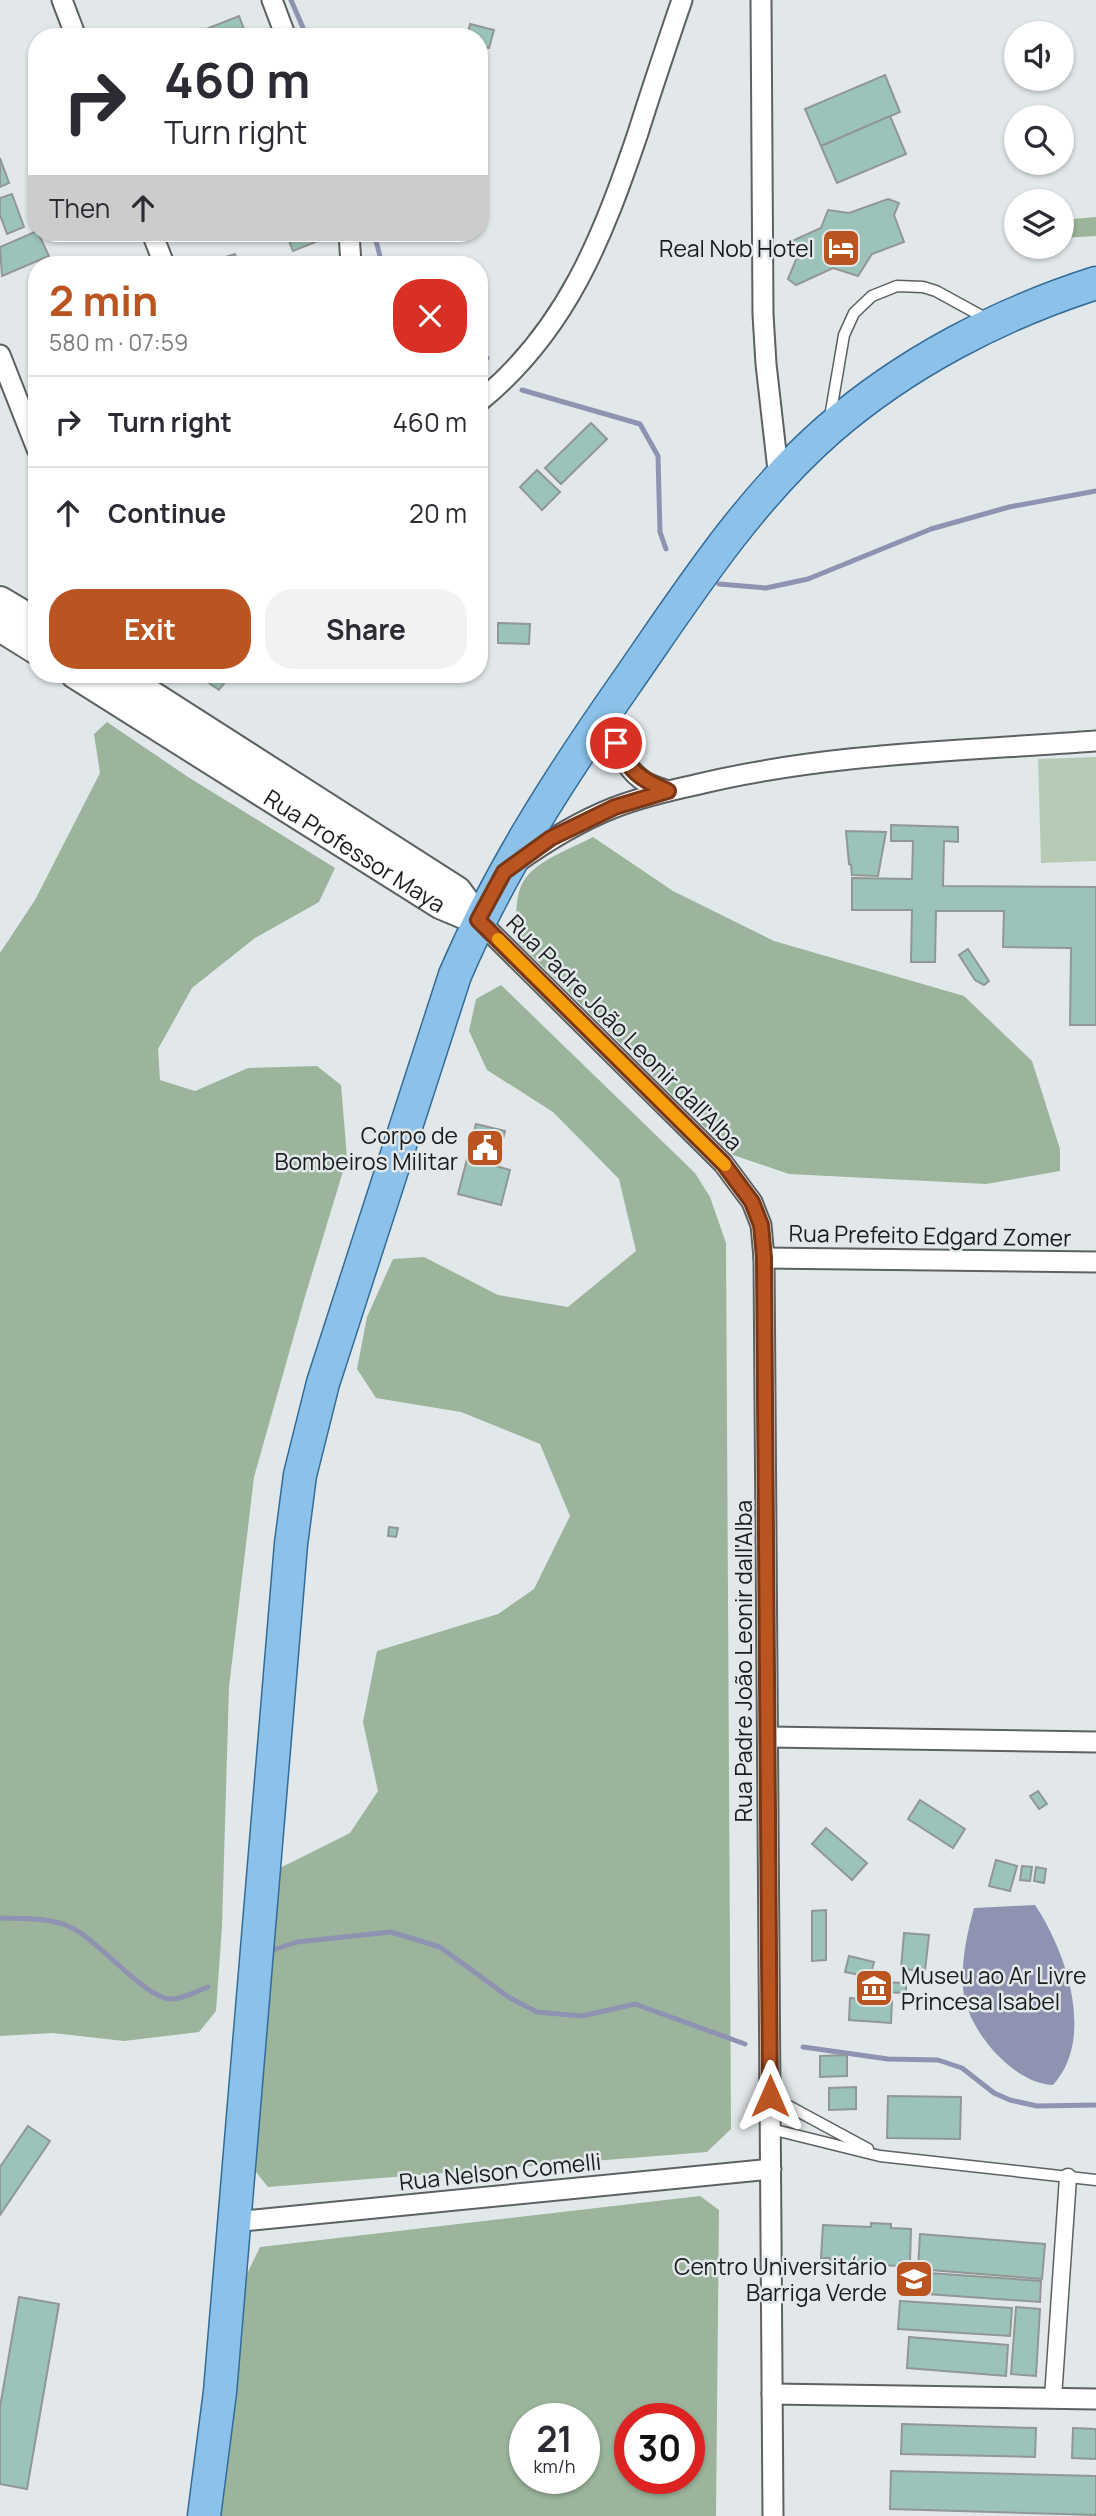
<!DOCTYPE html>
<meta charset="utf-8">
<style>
:root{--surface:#fff;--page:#f2f2f3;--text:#2b2b33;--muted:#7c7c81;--line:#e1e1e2;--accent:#ba5522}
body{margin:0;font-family:Manrope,sans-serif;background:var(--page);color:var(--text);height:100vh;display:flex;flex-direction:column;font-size:26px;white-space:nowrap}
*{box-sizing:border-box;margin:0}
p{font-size:23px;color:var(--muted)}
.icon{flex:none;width:38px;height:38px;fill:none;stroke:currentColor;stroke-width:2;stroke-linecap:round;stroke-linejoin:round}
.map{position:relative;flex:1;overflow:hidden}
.drawer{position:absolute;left:28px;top:256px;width:460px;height:427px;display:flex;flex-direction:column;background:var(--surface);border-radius:28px;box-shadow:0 2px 5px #0004}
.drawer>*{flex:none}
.guide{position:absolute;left:28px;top:28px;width:460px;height:214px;border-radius:28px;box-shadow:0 2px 5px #0004;background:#fff;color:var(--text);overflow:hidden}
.tools{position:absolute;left:1004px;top:21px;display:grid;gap:14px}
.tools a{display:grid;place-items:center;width:70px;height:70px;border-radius:50%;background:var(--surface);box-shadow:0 2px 5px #0004;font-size:35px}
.speed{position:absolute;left:509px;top:2403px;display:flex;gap:14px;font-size:35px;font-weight:700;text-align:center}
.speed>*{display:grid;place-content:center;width:91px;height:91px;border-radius:50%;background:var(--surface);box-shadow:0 2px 5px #0004;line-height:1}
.speed small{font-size:18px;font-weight:400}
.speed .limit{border:10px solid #d22;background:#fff;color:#111}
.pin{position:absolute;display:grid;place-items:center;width:60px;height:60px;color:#fff;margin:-30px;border:4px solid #fff;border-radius:50%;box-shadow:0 2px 7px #0007}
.me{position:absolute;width:77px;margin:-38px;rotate:0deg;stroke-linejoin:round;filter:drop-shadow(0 0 5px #0008)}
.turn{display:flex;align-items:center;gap:24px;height:147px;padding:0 21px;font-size:32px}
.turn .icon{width:91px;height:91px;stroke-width:2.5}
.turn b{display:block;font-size:49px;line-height:60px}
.then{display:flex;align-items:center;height:66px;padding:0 21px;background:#0003;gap:14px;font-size:26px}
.round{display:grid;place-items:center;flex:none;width:74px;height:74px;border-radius:28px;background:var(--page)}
.overview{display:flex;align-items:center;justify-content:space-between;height:119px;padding:0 21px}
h1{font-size:42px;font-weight:700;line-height:52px;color:var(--accent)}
.primary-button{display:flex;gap:14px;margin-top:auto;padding:14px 21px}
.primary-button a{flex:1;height:80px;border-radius:28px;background:var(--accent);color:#fff;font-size:28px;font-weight:700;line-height:80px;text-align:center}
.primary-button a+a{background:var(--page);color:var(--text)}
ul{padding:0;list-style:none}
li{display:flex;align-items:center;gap:21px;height:91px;padding:0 21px;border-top:2px solid var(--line)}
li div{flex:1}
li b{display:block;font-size:26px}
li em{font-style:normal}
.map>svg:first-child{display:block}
.green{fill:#b6cab6}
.forest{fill:#9bb49b;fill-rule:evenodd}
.water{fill:#8f93b1}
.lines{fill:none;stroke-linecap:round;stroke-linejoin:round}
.stream{stroke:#8f93b1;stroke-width:5}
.building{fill:#9bc3b9;stroke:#919795;stroke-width:2}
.service-casing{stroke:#5c6162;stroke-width:13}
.pedestrian-casing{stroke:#5c6162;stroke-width:19}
.minor-casing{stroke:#5c6162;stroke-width:23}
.secondary-casing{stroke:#5c6162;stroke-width:32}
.primary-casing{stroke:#336c98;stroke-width:35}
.service{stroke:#fff;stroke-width:10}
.pedestrian{stroke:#fff;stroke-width:16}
.minor{stroke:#fff;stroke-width:19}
.secondary{stroke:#fff;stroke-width:28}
.primary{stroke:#8cc1e9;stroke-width:32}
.route-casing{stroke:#793716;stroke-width:18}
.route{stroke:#ba5522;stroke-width:12}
.slow{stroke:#f59e0b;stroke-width:12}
.labels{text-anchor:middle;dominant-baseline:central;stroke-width:5;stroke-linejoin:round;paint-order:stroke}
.poi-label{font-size:23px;fill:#1a1c1d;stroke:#e2e8ea;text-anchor:end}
.street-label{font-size:23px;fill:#1a1c1d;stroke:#e2e8ea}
</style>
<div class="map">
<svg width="1096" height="2516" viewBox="0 0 1096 2516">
<rect width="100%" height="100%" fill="#e2e8ea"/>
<path class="green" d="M1096,757V861L1041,863L1038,759Z"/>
<g class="forest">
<path d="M1096,217V236L1062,238V220Z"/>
<path d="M107,722L188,777L335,868L319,902L255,938L192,988L158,1049L160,1080L195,1091L248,1068L317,1066L341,1085L347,1158L304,1300L254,1477L229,1687L222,1926L216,2011L199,2032L124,2041L53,2033L0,2036V953L35,900L100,773L94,734Z"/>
<path d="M593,837L673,891L774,941L964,996L1032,1061L1060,1149V1171L986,1184L789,1174L733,1155L518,942C516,925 514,897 523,882C536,860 571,849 593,837Z"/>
<path d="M501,985L695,1173L710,1197L726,1243L731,2129L707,2152L268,2187L252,2167L280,1868L350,1833L378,1791L363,1722L377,1651L498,1614L534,1589L570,1516L540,1444L461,1412L376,1398L357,1369L367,1317L393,1259L424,1257L498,1295L568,1307L636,1251L619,1179L553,1112L487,1070L469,1031L476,999Z"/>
<path d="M700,2196L719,2210L716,2516H219L245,2278L260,2247ZM525,2418H584V2478H525ZM630,2418H690V2478H630Z"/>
</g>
<path class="water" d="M1035,1905C1066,1951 1096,2038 1053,2085C1012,2083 966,2029 963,1988C961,1962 967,1933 974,1908Z"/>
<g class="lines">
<g class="stream">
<path d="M291,0L307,37"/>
<path d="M374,233L382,264"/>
<path d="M480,355L487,358"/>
<path d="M522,390L640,424L658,456L660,532L666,549"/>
<path d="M719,584L766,588L808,579L931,529L1009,507L1096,491"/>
<path d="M0,1918C23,1919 49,1917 70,1927C99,1940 146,2000 172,1999C183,1999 197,1991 208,1987"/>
<path d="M267,1952L297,1942L391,1932L440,1947L510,1998L537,2012L582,2016L635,2004L745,2044"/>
<path d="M803,2047L888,2059L938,2060L962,2068L994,2093L1010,2100L1037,2106L1096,2105"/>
</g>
</g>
<g class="building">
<path d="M239,16L247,37H209L206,29Z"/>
<path d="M470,24L494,30L489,48L480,46V37H467Z"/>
<path d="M885,75L900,112L821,146L805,109Z"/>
<path d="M890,116L906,154L837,183L821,146Z"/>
<path d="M0,158L9,183L0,187Z"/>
<path d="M12,194L24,227L7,234L0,215V198Z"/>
<path d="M888,199L899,203L894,215L904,242L872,254L858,276L833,268L796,285L788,279L798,255L792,241L821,228L828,210L849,213Z"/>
<path d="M37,231L49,256L2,276L0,247Z"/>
<path d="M286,233H315L318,241L293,251Z"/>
<path d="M235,254L238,264H203Z"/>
<path d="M591,423L607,439L561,484L545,468Z"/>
<path d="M537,470L560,492L542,510L520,487Z"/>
<path d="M480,617L482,657L480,658Z"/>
<path d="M498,623L530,624L529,644L498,643Z"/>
<path d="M196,674H231L219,690Z"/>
<path d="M891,825L958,827V842L944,841L943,886L1096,887V1025H1070L1071,948L1003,947L1004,911H936L935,962H911L912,910H852V878L912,879L913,841H891Z"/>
<path d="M846,831L886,832L878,876L852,875L851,865L849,864Z"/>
<path d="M968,949L989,981L984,985L975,980L959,955Z"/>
<path d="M476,1124L505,1131L496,1166L510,1170L501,1205L458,1194Z"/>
<path d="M389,1527L398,1528L396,1537L388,1536Z"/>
<path d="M1038,1791L1047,1804L1039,1809L1030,1796Z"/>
<path d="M920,1800L965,1829L953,1848L908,1819Z"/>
<path d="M826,1828L867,1863L852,1880L812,1844Z"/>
<path d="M996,1860L1017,1866L1010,1891L989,1886Z"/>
<path d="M1022,1866L1032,1867L1030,1881L1020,1880Z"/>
<path d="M1036,1867L1046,1869L1044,1883L1034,1881Z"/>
<path d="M826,1910V1960L812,1961V1911Z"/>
<path d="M904,1933L929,1935L925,1971L901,1969Z"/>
<path d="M849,1956L874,1962L870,1977L845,1972Z"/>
<path d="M877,1982L906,1983V1993L876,1992Z"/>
<path d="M850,1998L892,2001L891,2023L849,2020Z"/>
<path d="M847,2055V2076L820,2077V2056Z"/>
<path d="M856,2087V2109L829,2110V2088Z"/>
<path d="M888,2096L961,2097L960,2139L887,2138Z"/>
<path d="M28,2126L50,2141L0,2215V2167Z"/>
<path d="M871,2223L891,2224V2228L911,2229L910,2262L900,2261V2266L830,2263V2258H821L823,2225L871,2227Z"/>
<path d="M920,2234L1045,2244L1042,2279L918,2269Z"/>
<path d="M915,2272L1041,2281L1040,2302L913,2293Z"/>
<path d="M19,2297L59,2304L27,2489L0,2484V2407Z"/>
<path d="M900,2301L1012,2308L1010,2336L898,2329Z"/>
<path d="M1016,2307L1040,2309L1036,2376L1011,2374Z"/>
<path d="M909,2337L1008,2345L1006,2376L907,2368Z"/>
<path d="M902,2424L1036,2428L1035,2457L901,2454Z"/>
<path d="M1073,2428L1096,2429V2459L1072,2458Z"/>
<path d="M891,2471L1096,2476V2515L890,2509Z"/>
</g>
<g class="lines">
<defs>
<g id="service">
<path d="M830,417L844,335L854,313L872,296L897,286L923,287L936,291L987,319"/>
<path d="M770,2096L868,2149"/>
<path d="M771,2129L880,2156L1096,2180"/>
</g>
<path id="pedestrian" d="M1053,2398L1068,2177"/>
<g id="minor">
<path d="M62,0L76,37"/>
<path d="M272,0L286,37"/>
<path d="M761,0L763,314L766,364L779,479"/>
<path d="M152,233L164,264"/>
<path d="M349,233L351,264"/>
<path d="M0,355L37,449"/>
<path d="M480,401C567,330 603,236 638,133C652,88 667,44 682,0"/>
<path d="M609,707C614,733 618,762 641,779C648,785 659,788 668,791"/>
<path d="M516,863C547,841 578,822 613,808C639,798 667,791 695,785C826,753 962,751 1096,741"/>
<path d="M478,920L723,1163L752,1202L761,1225L764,1258L773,2516"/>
<path d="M764,1258L1096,1262"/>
<path d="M768,1737L1096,1742"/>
<path d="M233,2222L771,2169"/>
<path d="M772,2394L1096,2399"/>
</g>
<g id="secondary">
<path d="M0,601L37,623"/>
<path d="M0,627L37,650"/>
<path id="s1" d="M75,674L440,904L478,920"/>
<path d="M118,674L457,891L477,918"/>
</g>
<path id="primary" d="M204,2516L220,2392L291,1544L300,1475L323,1383L455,975C500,870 561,776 626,683C687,595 747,501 828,430C905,363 999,314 1096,283"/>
</defs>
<use href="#service" class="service-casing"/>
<use href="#pedestrian" class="pedestrian-casing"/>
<use href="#minor" class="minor-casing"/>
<use href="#secondary" class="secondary-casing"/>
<use href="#primary" class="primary-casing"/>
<use href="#service" class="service"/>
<use href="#pedestrian" class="pedestrian"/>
<use href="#minor" class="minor"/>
<use href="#secondary" class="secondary"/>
<use href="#primary" class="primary"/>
</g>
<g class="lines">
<defs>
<path id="route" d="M616,743C630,771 639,779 668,791L615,807L551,838L504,872L478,920L723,1163L752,1202L761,1225L764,1258L770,2096"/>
</defs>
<use href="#route" class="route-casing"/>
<use href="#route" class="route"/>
<path class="slow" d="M498,939L725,1165"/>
</g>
<defs>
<symbol id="hotel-square" viewBox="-11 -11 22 22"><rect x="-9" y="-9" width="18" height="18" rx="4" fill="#ba5522" stroke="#e2e8ea"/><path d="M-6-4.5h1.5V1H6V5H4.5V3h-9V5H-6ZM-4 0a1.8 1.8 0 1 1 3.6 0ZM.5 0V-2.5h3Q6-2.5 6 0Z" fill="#fff"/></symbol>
<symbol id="civic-square" viewBox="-11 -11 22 22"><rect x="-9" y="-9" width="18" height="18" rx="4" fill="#ba5522" stroke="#e2e8ea"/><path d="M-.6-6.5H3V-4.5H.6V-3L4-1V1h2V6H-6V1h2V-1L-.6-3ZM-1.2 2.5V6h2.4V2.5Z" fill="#fff"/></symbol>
<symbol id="museum-square" viewBox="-11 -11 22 22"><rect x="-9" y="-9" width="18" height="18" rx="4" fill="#ba5522" stroke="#e2e8ea"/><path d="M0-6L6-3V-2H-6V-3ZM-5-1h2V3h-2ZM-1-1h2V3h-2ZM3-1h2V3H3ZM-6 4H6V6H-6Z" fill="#fff"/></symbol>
<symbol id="university-square" viewBox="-11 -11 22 22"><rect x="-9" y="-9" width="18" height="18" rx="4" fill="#ba5522" stroke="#e2e8ea"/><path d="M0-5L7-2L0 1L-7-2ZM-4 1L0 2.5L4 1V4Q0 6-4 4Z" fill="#fff"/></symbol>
</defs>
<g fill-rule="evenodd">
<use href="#hotel-square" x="819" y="226" width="44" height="44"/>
<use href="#civic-square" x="463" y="1126" width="44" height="44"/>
<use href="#museum-square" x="852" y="1966" width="44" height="44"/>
<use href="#university-square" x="892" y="2257" width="44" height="44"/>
</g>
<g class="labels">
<g class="poi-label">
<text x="814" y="248">Real Nob Hotel</text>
<text x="458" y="1135">Corpo de<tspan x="458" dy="26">Bombeiros Militar</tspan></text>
<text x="901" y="1975" text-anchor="start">Museu ao Ar Livre<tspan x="901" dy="26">Princesa Isabel</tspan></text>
<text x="887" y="2266">Centro Universitário<tspan x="887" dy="26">Barriga Verde</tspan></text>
</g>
<g class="street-label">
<text stroke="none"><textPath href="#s1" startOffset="331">Rua Professor Maya</textPath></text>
<text transform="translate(625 1032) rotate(45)">Rua Padre João Leonir dall'Alba</text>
<text transform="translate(930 1235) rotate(1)">Rua Prefeito Edgard Zomer</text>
<text transform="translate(743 1661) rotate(-90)">Rua Padre João Leonir dall'Alba</text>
<text transform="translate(500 2171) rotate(-6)">Rua Nelson Comelli</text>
</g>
</g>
</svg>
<div class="tools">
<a><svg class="icon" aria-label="sound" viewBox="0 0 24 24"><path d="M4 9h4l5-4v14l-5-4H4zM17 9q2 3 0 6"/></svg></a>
<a><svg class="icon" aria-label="search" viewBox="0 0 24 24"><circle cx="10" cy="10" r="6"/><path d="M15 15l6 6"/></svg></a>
<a><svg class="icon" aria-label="layers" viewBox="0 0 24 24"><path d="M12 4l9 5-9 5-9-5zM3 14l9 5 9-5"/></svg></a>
</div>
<div class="speed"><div>21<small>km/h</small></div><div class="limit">30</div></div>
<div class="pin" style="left:616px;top:743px;background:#d93025"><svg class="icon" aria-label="arrive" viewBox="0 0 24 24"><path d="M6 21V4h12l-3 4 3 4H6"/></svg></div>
<svg class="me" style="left:770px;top:2096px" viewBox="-20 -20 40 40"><path d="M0-17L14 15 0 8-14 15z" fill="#ba5522" stroke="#fff" stroke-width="4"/></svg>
<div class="guide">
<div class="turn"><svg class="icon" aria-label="right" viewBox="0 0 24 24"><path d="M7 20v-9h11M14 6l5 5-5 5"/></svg><div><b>460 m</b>Turn right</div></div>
<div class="then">Then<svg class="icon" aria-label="ahead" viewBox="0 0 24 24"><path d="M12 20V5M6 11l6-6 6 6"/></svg></div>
</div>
<section class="drawer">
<div class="overview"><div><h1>2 min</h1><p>580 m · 07:59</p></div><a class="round" style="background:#d93025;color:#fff"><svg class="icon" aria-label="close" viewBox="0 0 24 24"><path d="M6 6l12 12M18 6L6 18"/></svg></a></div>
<ul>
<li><svg class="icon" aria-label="right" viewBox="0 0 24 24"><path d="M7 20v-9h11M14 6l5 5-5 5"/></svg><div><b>Turn right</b></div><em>460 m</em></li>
<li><svg class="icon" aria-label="ahead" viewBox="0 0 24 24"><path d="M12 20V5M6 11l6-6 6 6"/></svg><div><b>Continue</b></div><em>20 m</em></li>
</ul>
<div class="primary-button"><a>Exit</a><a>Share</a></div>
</section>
</div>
